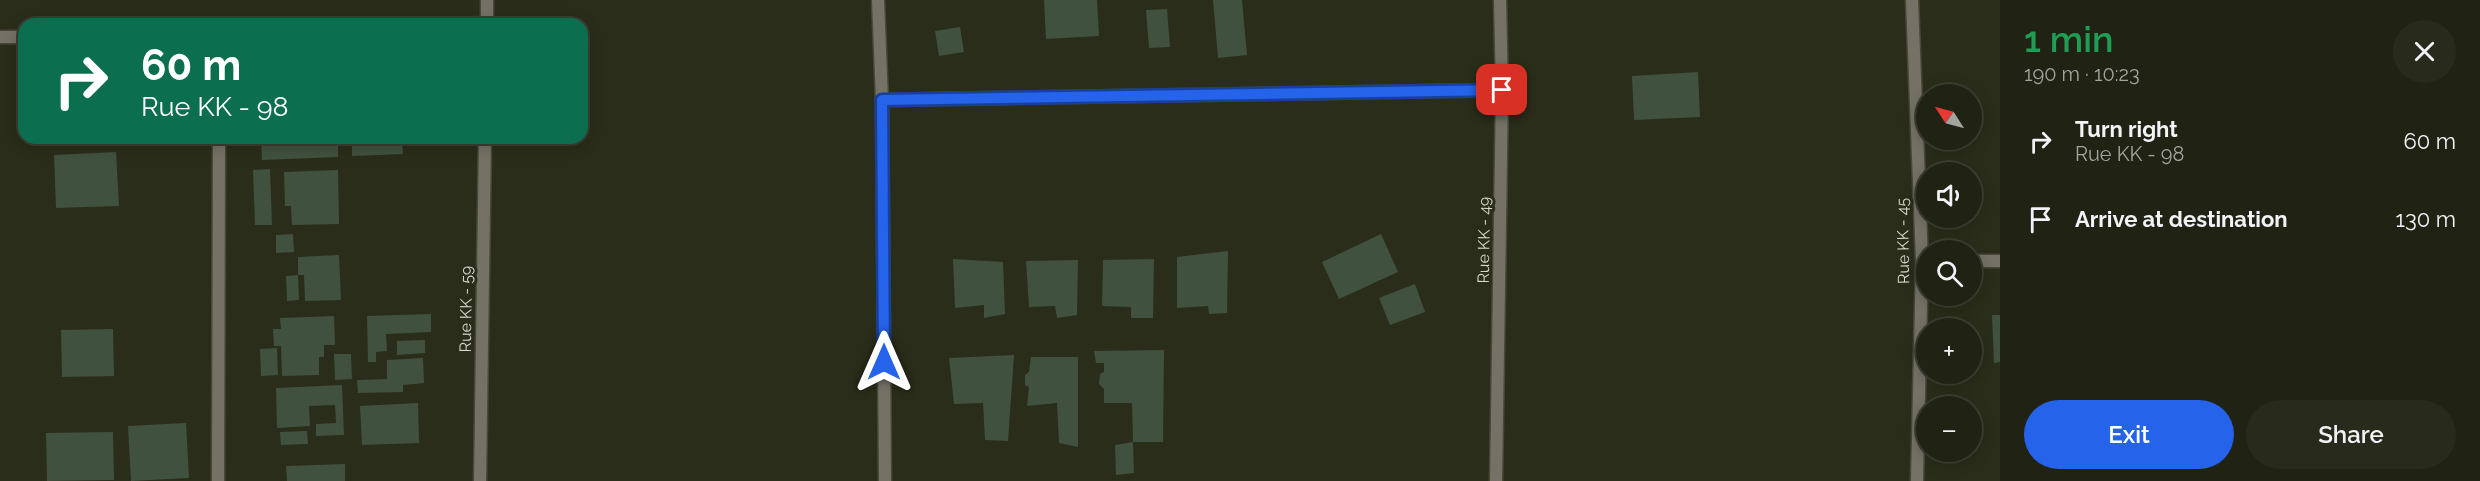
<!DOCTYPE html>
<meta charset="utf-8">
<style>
:root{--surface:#202213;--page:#282a1c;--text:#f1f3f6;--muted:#a2a4a0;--line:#3d3f33;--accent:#2563eb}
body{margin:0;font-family:Raleway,sans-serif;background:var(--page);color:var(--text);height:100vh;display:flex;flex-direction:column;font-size:22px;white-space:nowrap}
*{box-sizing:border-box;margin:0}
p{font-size:20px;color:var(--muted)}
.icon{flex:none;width:33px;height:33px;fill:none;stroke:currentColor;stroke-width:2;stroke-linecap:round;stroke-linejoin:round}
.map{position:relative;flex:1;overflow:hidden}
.drawer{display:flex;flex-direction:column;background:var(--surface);width:480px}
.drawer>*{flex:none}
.hud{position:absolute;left:18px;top:18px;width:570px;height:126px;border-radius:18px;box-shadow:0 3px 15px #0003,0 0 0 2px var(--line);background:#0b6e4f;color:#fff;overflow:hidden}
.needle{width:39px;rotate:306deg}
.tools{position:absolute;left:1916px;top:84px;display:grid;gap:12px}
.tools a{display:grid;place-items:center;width:66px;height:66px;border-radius:50%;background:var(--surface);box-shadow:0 3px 15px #0003,0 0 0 2px var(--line);font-size:30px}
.pin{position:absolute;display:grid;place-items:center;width:51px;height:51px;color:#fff;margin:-26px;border-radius:12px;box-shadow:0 3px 9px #0006}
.me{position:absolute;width:66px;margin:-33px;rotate:0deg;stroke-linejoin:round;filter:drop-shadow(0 0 4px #0008)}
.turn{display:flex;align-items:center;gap:21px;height:126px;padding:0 24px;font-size:27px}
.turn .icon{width:78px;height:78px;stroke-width:2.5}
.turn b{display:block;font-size:42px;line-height:51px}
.round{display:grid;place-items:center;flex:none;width:63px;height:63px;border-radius:32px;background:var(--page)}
.summary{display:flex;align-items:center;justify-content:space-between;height:102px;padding:0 24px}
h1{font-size:36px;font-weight:600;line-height:45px;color:#1e9e55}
.action{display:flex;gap:12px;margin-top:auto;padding:12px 24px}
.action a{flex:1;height:69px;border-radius:36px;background:var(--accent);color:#fff;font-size:24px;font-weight:600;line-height:69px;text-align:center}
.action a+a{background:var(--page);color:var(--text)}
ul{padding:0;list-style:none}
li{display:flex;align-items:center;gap:18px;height:78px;padding:0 24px}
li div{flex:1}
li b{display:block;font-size:22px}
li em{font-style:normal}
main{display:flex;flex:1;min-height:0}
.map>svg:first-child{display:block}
.building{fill:#41513f}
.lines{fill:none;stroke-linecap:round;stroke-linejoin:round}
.street-casing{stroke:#464936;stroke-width:15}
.street{stroke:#757167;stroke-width:12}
.route-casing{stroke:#184099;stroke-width:15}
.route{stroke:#2563eb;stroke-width:10}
.labels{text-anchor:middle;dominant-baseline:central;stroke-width:6;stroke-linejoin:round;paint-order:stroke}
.street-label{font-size:16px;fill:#d8dace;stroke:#2a2d19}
</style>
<main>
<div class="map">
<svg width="2000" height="481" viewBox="0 0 2000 481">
<rect width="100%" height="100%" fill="#2a2d19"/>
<g class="building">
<path d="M1044,0H1097L1099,36L1046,39Z"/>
<path d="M1213,0H1242L1247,55L1218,58Z"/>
<path d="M1167,9L1170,47L1149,48L1146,10Z"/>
<path d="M960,27L964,52L939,56L935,31Z"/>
<path d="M1698,72L1700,117L1634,120L1632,76Z"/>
<path d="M261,138H338V157L262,160Z"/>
<path d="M352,138H402L403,154L352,156Z"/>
<path d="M116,152L119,206L56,208L54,155Z"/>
<path d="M270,169L272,225H255L253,170Z"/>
<path d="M338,170L339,224L292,225L291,206H285L284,172Z"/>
<path d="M293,234L294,252L276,253V235Z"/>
<path d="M1381,234L1398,272L1339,299L1322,262Z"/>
<path d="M1228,251L1227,313L1209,314L1208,306L1177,308V257Z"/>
<path d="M339,255L341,300L305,301L304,275H298V257Z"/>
<path d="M953,259L1003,262L1005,314L984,318V305L955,308Z"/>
<path d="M1154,259L1153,318H1131V307L1102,306L1103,260Z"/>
<path d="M1078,260L1077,315L1057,318L1055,306L1029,307L1026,261Z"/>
<path d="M298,275L299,300L287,301L286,276Z"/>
<path d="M1415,284L1425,312L1390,325L1379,298Z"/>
<path d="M431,314V332L386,334L387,351L376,352V362H368L367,316Z"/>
<path d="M1992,315H2000V362L1994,363Z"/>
<path d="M334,316L335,345H324V357H319V375L282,376L281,346H274L273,329H281L280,318Z"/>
<path d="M113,329L114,376L62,377L61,330Z"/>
<path d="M425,340V353L397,355V341Z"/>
<path d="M277,348L278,375L261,376L260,349Z"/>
<path d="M1164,350L1163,442H1133L1132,403H1104V389L1099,384L1100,374L1104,372V363H1096L1094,351Z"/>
<path d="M334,354H351L352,379L335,380Z"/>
<path d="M1014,355L1008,441L985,440L983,403L954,404L949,358Z"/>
<path d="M1031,357H1078V447L1059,443L1057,403L1027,406L1029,387L1025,385V375L1029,372Z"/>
<path d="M423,358L424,383L403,385V392L358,393L357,380L387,379V360Z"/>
<path d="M342,385L344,435L316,436V424L336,423L335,405L309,406L310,426L277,428L276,388Z"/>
<path d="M418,403L419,443L362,445L360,406Z"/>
<path d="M186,423L189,478L131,481L128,426Z"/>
<path d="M307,431L308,444L281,445L280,432Z"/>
<path d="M113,432L114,480L47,481L46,433Z"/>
<path d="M1133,442L1134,473L1116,475L1115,445Z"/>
<path d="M345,464V481H287L286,466Z"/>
</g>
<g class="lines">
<defs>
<g id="street">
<path d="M878,0L882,100L885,481"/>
<path d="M1912,0L1922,261L1917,481"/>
<path d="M454,24L487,23"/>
<path d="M487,24V0"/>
<path d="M0,37H24"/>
<path d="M882,100L1502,90"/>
<path d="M1971,261H2000"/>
<path d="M218,481L219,138"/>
<path d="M480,481L485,138"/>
<path d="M1496,481L1502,90L1500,0"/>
</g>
</defs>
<use href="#street" class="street-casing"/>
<use href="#street" class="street"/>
</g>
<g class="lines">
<defs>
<path id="route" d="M884,362L882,100L1502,90"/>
</defs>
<use href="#route" class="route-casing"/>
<use href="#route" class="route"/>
</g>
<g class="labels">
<g class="street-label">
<text transform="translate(1484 240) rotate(-89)">Rue KK - 49</text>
<text transform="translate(1903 241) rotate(-91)">Rue KK - 45</text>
<text transform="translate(466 309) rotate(-89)">Rue KK - 59</text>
</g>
</g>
</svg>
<div class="tools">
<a><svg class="needle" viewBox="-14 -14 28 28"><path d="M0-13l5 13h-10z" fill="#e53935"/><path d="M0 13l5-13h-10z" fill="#a2a4a0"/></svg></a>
<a><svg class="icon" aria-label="sound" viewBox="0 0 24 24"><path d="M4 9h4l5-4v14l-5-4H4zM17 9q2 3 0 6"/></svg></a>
<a><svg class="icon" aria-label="search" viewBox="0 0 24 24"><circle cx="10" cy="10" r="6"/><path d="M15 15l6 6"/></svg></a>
<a>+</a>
<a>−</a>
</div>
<div class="pin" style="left:1502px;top:90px;background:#d93025"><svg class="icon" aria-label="arrive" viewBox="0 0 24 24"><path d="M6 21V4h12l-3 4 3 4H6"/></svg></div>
<svg class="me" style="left:884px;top:362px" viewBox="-20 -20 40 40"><path d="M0-17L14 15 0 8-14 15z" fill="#2563eb" stroke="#fff" stroke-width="4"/></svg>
<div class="hud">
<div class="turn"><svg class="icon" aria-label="right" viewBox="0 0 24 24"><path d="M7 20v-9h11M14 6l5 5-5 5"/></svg><div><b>60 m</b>Rue KK - 98</div></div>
</div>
</div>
<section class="drawer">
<div class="summary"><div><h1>1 min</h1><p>190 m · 10:23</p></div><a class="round"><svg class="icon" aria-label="close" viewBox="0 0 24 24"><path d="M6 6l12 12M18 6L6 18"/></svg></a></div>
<ul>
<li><svg class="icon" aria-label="right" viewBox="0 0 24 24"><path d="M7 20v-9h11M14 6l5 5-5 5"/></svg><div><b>Turn right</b><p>Rue KK - 98</p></div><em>60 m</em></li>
<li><svg class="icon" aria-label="arrive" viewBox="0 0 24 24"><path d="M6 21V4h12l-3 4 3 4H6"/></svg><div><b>Arrive at destination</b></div><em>130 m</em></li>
</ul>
<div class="action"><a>Exit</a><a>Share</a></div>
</section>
</main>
